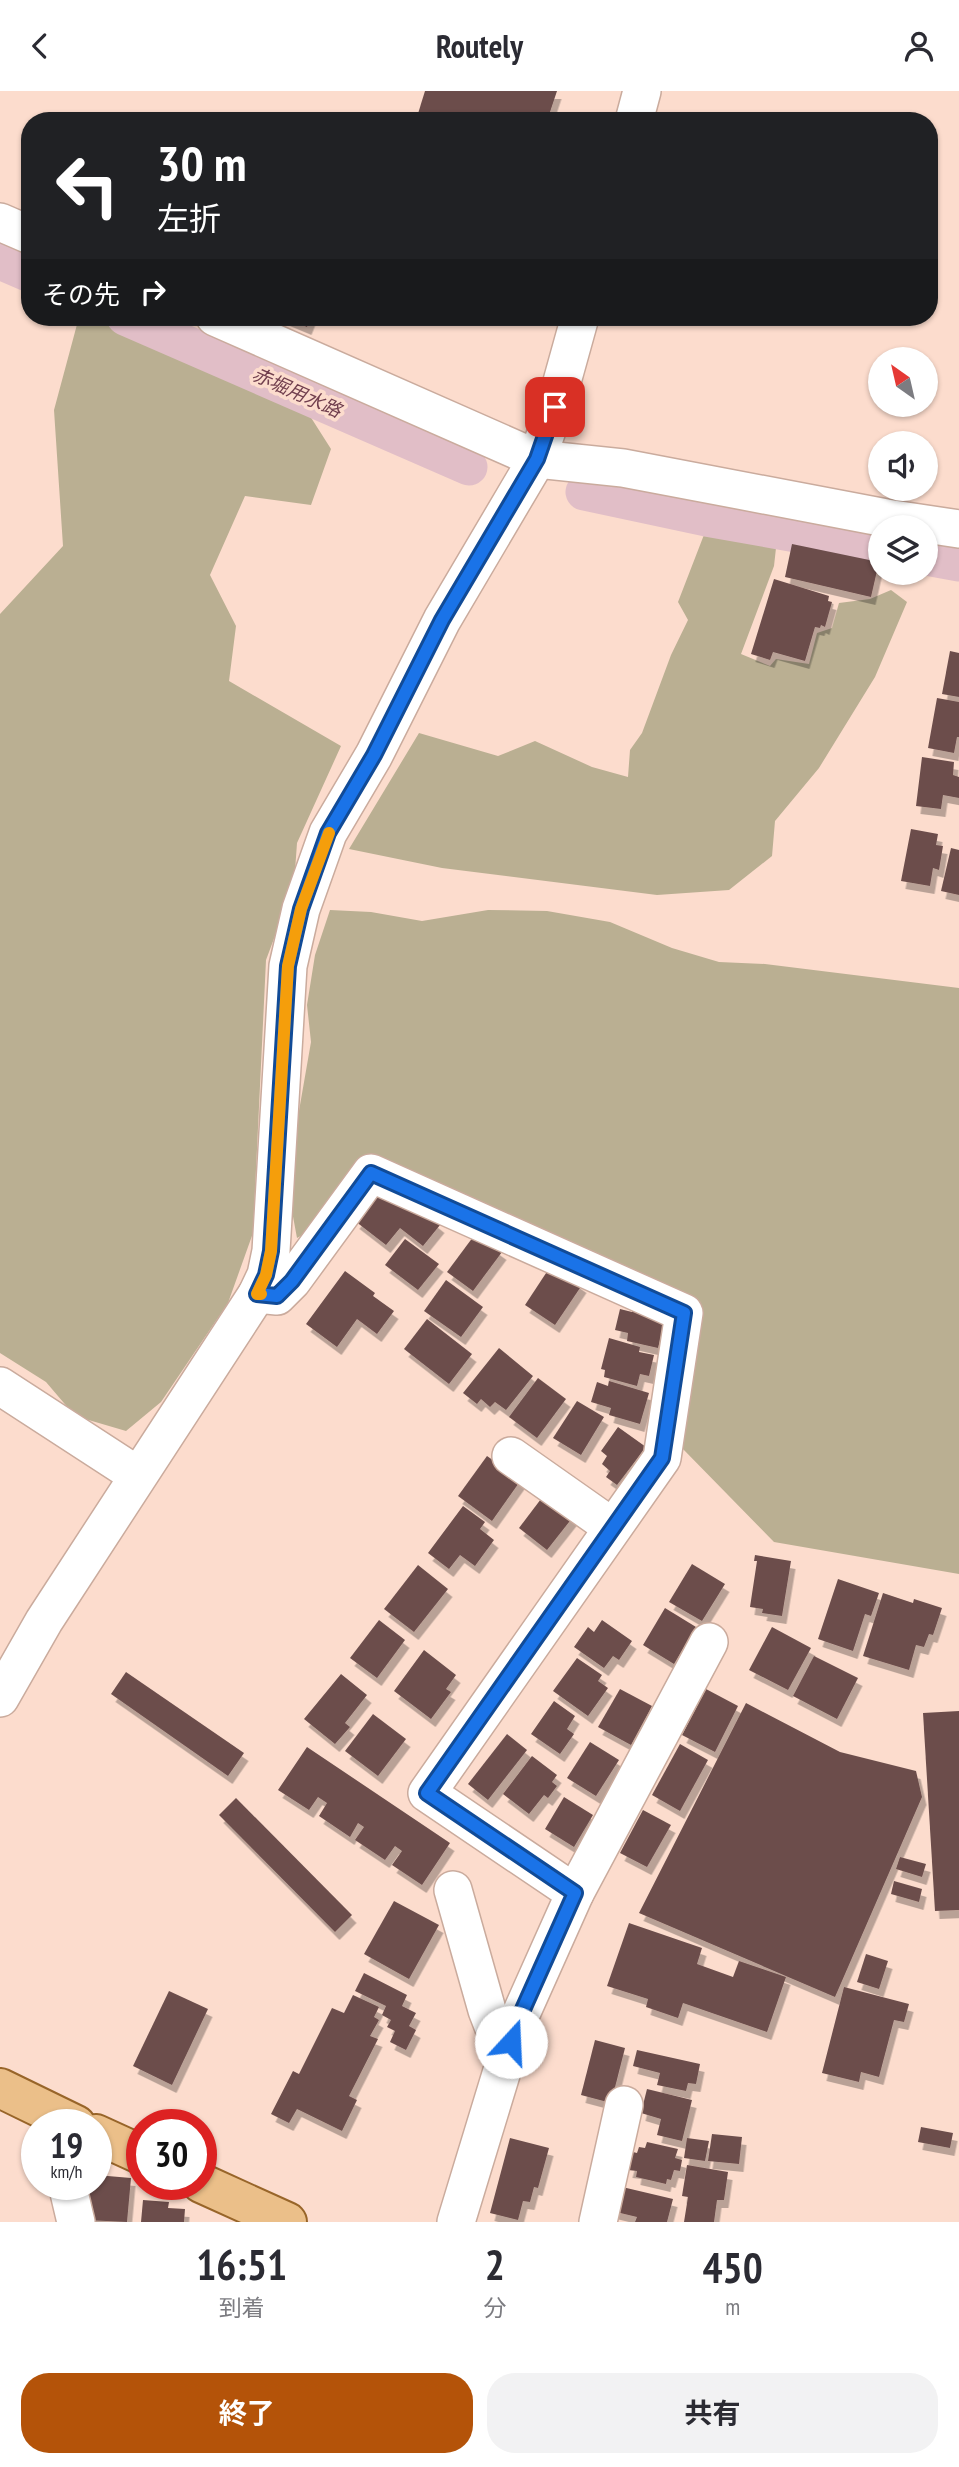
<!DOCTYPE html>
<html lang="ja">
<meta charset="utf-8">
<style>
:root{--surface:#fff;--page:#f2f2f3;--text:#2b2b33;--muted:#7c7c81;--accent:#b45309}
body{margin:0;font-family:"PT Sans Narrow","Noto Sans JP",sans-serif;background:var(--page);color:var(--text);height:100vh;display:flex;flex-direction:column;font-size:26px;white-space:nowrap}
*{box-sizing:border-box;margin:0}
p{font-size:23px;color:var(--muted)}
.icon{flex:none;width:38px;height:38px;fill:none;stroke:currentColor;stroke-width:2;stroke-linecap:round;stroke-linejoin:round}
.map{position:relative;height:2131px;overflow:hidden}
.panel{display:flex;flex-direction:column;background:var(--surface);flex:1}
.panel>*{flex:none}
.guide{position:absolute;left:21px;top:21px;width:917px;height:214px;border-radius:28px;box-shadow:0 2px 5px #0004;background:#202124;color:#fff;overflow:hidden}
.needle{width:46px;rotate:326deg}
.tools{position:absolute;left:868px;top:256px;display:grid;gap:14px}
.tools a{display:grid;place-items:center;width:70px;height:70px;border-radius:50%;background:var(--surface);box-shadow:0 2px 5px #0004;font-size:35px}
.speed{position:absolute;left:21px;top:2018px;display:flex;gap:14px;font-size:35px;font-weight:700;text-align:center}
.speed>*{display:grid;place-content:center;width:91px;height:91px;border-radius:50%;background:var(--surface);box-shadow:0 2px 5px #0004;line-height:1}
.speed small{font-size:18px;font-weight:400}
.speed .limit{border:10px solid #d22;background:#fff;color:#111}
.pin{position:absolute;display:grid;place-items:center;width:60px;height:60px;color:#fff;margin:-30px;border-radius:14px;box-shadow:0 4px 10px #0006}
.me{position:absolute;width:77px;margin:-38px;rotate:20deg;stroke-linejoin:round;filter:drop-shadow(0 0 5px #0008)}
.turn{display:flex;align-items:center;gap:24px;height:147px;padding:0 21px;font-size:32px}
.turn .icon{width:91px;height:91px;stroke-width:2.5}
.turn b{display:block;font-size:49px;line-height:60px}
.then{display:flex;align-items:center;height:66px;padding:0 21px;background:#0003;gap:14px;font-size:26px}
.eta{display:flex;justify-content:space-evenly;align-items:center;height:119px;text-align:center}
.eta b{font-size:42px;font-weight:700;line-height:49px}
.cta{display:flex;gap:14px;margin-top:auto;padding:14px 21px}
.cta a{flex:1;height:80px;border-radius:28px;background:var(--accent);color:#fff;font-size:28px;font-weight:700;line-height:80px;text-align:center}
.cta a+a{background:var(--page);color:var(--text)}
header{display:flex;justify-content:space-between;align-items:center;height:91px;padding:0 21px;background:var(--surface);font-size:32px;font-weight:700}
.map>svg:first-child{display:block}
.forest{fill:#baaf92}
.lines{fill:none;stroke-linecap:round;stroke-linejoin:round}
.canal{stroke:#e1bec7;stroke-width:37}
.building{fill:#6c4e4c;filter:url(#shadow)}
.minor-casing{stroke:#caab9d;stroke-width:40}
.major-casing{stroke:#986529;stroke-width:42}
.minor{stroke:#fff;stroke-width:37}
.major{stroke:#ebbf89;stroke-width:38}
.route-casing{stroke:#114b97;stroke-width:18}
.route{stroke:#1a73e8;stroke-width:12}
.slow{stroke:#f59e0b;stroke-width:12}
.labels{text-anchor:middle;dominant-baseline:central;stroke-width:7;stroke-linejoin:round;paint-order:stroke}
.water-label{font-size:19px;font-style:italic;fill:#713f4e;stroke:#fcdccd}
</style>
<header><svg class="icon" aria-label="back" viewBox="0 0 24 24"><path d="M15 5l-7 7 7 7"/></svg>Routely<svg class="icon" aria-label="person" viewBox="0 0 24 24"><circle cx="12" cy="8" r="4"/><path d="M4 21q1-7 8-7t8 7"/></svg></header>
<div class="map">
<svg width="959" height="2131" viewBox="0 0 959 2131">
<defs>
<filter id="shadow"><feDropShadow dx="4.5" dy="8" stdDeviation="0" flood-color="#0004"/></filter>
</defs>
<rect width="100%" height="100%" fill="#fcdccd"/>
<g class="forest">
<path d="M79,226H89L310,325L331,358L311,414L245,405L210,484L236,535L229,590L341,655L297,752L294,794L266,869L253,1142L228,1212L161,1311L126,1340L75,1325L46,1291L0,1262V523L63,455L54,319Z"/>
<path d="M707,436L777,448L774,475L741,563L770,575L776,568L809,573L817,542L832,537L839,512L870,508L891,499L907,511L875,586L819,677L775,730L772,765L729,799L657,804L442,777L349,758L419,642L498,665L535,650L592,676L628,686L630,659L642,642L671,564L688,529L678,511Z"/>
<path d="M330,819L371,821L422,830L488,819L547,820L610,831L672,857L719,871L765,873L959,897V1483L774,1451L682,1357L691,1218L377,1068L335,1126L297,1147L289,1104L296,1037L311,951L307,914L315,864Z"/>
</g>
<g class="lines">
<g class="canal">
<path d="M0,170L30,183"/>
<path d="M125,226L469,376"/>
<path d="M584,401L706,427L880,458"/>
<path d="M926,466L959,472"/>
</g>
</g>
<g class="building">
<path d="M425,0H557L547,30H418L416,29Z"/>
<path d="M283,226H311L307,236Z"/>
<path d="M792,453L879,471L871,506L785,486Z"/>
<path d="M774,488L829,505L828,510L832,511L825,536L821,534L820,537L815,536L805,570L773,561L770,569L751,563Z"/>
<path d="M950,560L959,562V606L942,603Z"/>
<path d="M937,607L959,611V646H957L954,662L928,657Z"/>
<path d="M922,666L954,671L953,684L959,686V707L943,704L941,718L916,715Z"/>
<path d="M911,738L938,743L936,754L943,755L939,779L933,777L930,795L901,790Z"/>
<path d="M951,757L959,759V804L941,800Z"/>
<path d="M382,1095L406,1107L440,1134L423,1155L400,1137L386,1154L355,1130Z"/>
<path d="M476,1142L502,1161L473,1200L447,1181Z"/>
<path d="M405,1148L439,1173L418,1199L385,1174Z"/>
<path d="M552,1173L582,1194L555,1234L525,1214Z"/>
<path d="M345,1180L375,1202L373,1205L394,1220L377,1243L357,1228L337,1256L306,1233Z"/>
<path d="M446,1189L483,1216L461,1246L424,1220Z"/>
<path d="M634,1212L666,1225L658,1257L627,1250L628,1242L615,1239L620,1218L632,1221Z"/>
<path d="M427,1228L472,1263L449,1293L404,1258Z"/>
<path d="M609,1247L640,1256L639,1261L654,1264L649,1285L640,1283L637,1295L604,1286L605,1279L601,1278Z"/>
<path d="M499,1257L533,1285L506,1319L495,1311L490,1316L481,1308L477,1313L463,1302Z"/>
<path d="M538,1287L566,1308L537,1347L509,1326Z"/>
<path d="M609,1290L649,1302L640,1333L609,1324L611,1317L591,1311L597,1291L608,1295Z"/>
<path d="M577,1310L604,1326L581,1364L553,1347Z"/>
<path d="M618,1336L646,1356L617,1394L606,1386L610,1380L602,1373L607,1365L601,1360Z"/>
<path d="M487,1365L521,1389L492,1430L458,1405Z"/>
<path d="M544,1404L573,1426L547,1459L519,1437Z"/>
<path d="M463,1415L485,1431L480,1438L494,1449L475,1475L460,1464L449,1478L428,1462Z"/>
<path d="M755,1464L791,1470L782,1525L762,1522L763,1518L750,1516L757,1470H754Z"/>
<path d="M692,1473L725,1493L702,1530L669,1511Z"/>
<path d="M418,1474L448,1498L414,1541L384,1518Z"/>
<path d="M838,1488L879,1502L871,1525L865,1523L853,1560L818,1548Z"/>
<path d="M883,1502L913,1512L914,1508L942,1517L933,1544L929,1543L924,1556L916,1554L909,1579L863,1565Z"/>
<path d="M665,1517L696,1536L674,1573L643,1554Z"/>
<path d="M379,1529L405,1549L377,1587L350,1567Z"/>
<path d="M602,1529L632,1550L619,1569L613,1565L604,1577L574,1556L588,1536L594,1541Z"/>
<path d="M772,1536L811,1557L788,1599L749,1579Z"/>
<path d="M424,1559L456,1584L446,1598L451,1601L431,1628L394,1600Z"/>
<path d="M814,1565L858,1587L837,1628L793,1605Z"/>
<path d="M577,1567L602,1584L598,1590L608,1597L588,1625L553,1600Z"/>
<path d="M126,1581L244,1662L228,1685L111,1603Z"/>
<path d="M341,1583L367,1604L345,1632L350,1636L335,1653L304,1628Z"/>
<path d="M620,1598L652,1615L631,1654L598,1636Z"/>
<path d="M706,1598L738,1615L715,1661L682,1644Z"/>
<path d="M554,1610L575,1625L567,1638L574,1643L560,1663L531,1643Z"/>
<path d="M746,1612L840,1661L916,1680L922,1706L835,1906L639,1822Z"/>
<path d="M959,1620V1819L935,1820L923,1622Z"/>
<path d="M373,1623L406,1648L378,1685L345,1660Z"/>
<path d="M507,1643L527,1659L488,1709L468,1693Z"/>
<path d="M590,1651L619,1669L596,1705L567,1687Z"/>
<path d="M680,1653L708,1669L680,1720L652,1704Z"/>
<path d="M307,1656L450,1752L422,1794L392,1774L402,1760L395,1755L385,1769L355,1749L364,1736L358,1732L350,1746L319,1725L327,1712L318,1706L309,1719L278,1699Z"/>
<path d="M532,1665L557,1684L552,1691L557,1695L548,1707L544,1704L529,1723L503,1703Z"/>
<path d="M564,1706L593,1724L574,1756L545,1738Z"/>
<path d="M236,1707L352,1824L335,1841L219,1724Z"/>
<path d="M643,1719L671,1734L647,1776L620,1762Z"/>
<path d="M900,1766L926,1773L922,1786L896,1778Z"/>
<path d="M894,1790L922,1798L919,1811L891,1803Z"/>
<path d="M394,1810L439,1834L409,1888L364,1863Z"/>
<path d="M629,1832L702,1857L697,1873L733,1886L739,1870L786,1886L767,1941L683,1912L678,1927L646,1916L648,1908L607,1895Z"/>
<path d="M866,1863L888,1870L879,1898L857,1891Z"/>
<path d="M364,1882L407,1904L402,1915L416,1922L409,1935L416,1939L406,1959L390,1951L395,1940L387,1936L391,1929L382,1924L386,1915L355,1900Z"/>
<path d="M844,1896L909,1913L904,1931L894,1929L879,1986L861,1981L859,1991L822,1982Z"/>
<path d="M169,1900L208,1918L172,1994L133,1975Z"/>
<path d="M353,1904L379,1916L374,1926L379,1929L370,1945L378,1948L349,2005L357,2009L342,2040L297,2018L289,2032L271,2023L293,1980L299,1983L332,1917L344,1922Z"/>
<path d="M595,1949L625,1957L611,2012L581,2004Z"/>
<path d="M637,1959L700,1973L696,1993L688,1992L686,2000L657,1994L660,1982L633,1975Z"/>
<path d="M647,1998L692,2009L682,2050L657,2044L661,2028L641,2022Z"/>
<path d="M921,2036L953,2042L950,2057L918,2051Z"/>
<path d="M712,2043L742,2046L739,2073L708,2070Z"/>
<path d="M510,2047L549,2057L538,2097L534,2096L530,2111L523,2110L518,2129L490,2122Z"/>
<path d="M687,2047L709,2050L705,2070L684,2067Z"/>
<path d="M647,2051L678,2058L675,2067L682,2069L680,2080L674,2079L671,2089L667,2088L666,2093L636,2086L637,2080L628,2079L633,2061L637,2062L639,2056L645,2057Z"/>
<path d="M687,2074L728,2081L724,2109H717L714,2131H684L688,2106L682,2105Z"/>
<path d="M96,2084L131,2087L127,2131L85,2129L88,2093H96Z"/>
<path d="M618,2095L673,2108L667,2131H635L637,2126L612,2120Z"/>
<path d="M143,2109L169,2111L168,2117L185,2118L184,2131H141Z"/>
</g>
<g class="lines">
<defs>
<g id="minor">
<path d="M634,30L642,0"/>
<path d="M0,131L30,144"/>
<path d="M215,226L537,368L623,377L886,427L959,438"/>
<path d="M257,1203L277,1205L292,1190L371,1082L684,1222L662,1367L427,1702L575,1802L516,1934L456,2131"/>
<path d="M0,1295L137,1384"/>
<path d="M511,1365L612,1436"/>
<path d="M0,1607L44,1530L257,1203L266,1184L271,1160L288,875L301,818L328,742L374,664L442,529L537,368L555,316L580,226"/>
<path d="M453,1799L487,1919L506,1968"/>
<path d="M575,1802L709,1551"/>
<path d="M67,2093L76,2131"/>
<path d="M598,2131L624,2014"/>
</g>
<g id="major">
<path d="M0,1997L76,2034"/>
<path d="M96,2043L142,2064"/>
<path d="M201,2092L287,2131"/>
</g>
</defs>
<use href="#minor" class="minor-casing"/>
<use href="#major" class="major-casing"/>
<use href="#minor" class="minor"/>
<use href="#major" class="major"/>
</g>
<g class="lines">
<defs>
<path id="route" d="M511,1951L516,1934L575,1802L427,1702L662,1367L684,1222L371,1082L292,1190L277,1205L257,1203L266,1184L271,1160L288,875L301,818L328,742L374,664L442,529L537,368L555,316"/>
</defs>
<use href="#route" class="route-casing"/>
<use href="#route" class="route"/>
<path class="slow" d="M261,1203H257L266,1184L271,1160L288,875L301,818L329,742"/>
</g>
<g class="labels">
<g class="water-label">
<text transform="translate(297 301) rotate(24)">赤堀用水路</text>
</g>
</g>
</svg>
<div class="tools">
<a><svg class="needle" viewBox="-14 -14 28 28"><path d="M0-13l5 13h-10z" fill="#e53935"/><path d="M0 13l5-13h-10z" fill="#7c7c81"/></svg></a>
<a><svg class="icon" aria-label="sound" viewBox="0 0 24 24"><path d="M4 9h4l5-4v14l-5-4H4zM17 9q2 3 0 6"/></svg></a>
<a><svg class="icon" aria-label="layers" viewBox="0 0 24 24"><path d="M12 4l9 5-9 5-9-5zM3 14l9 5 9-5"/></svg></a>
</div>
<div class="speed"><div>19<small>km/h</small></div><div class="limit">30</div></div>
<div class="pin" style="left:555px;top:316px;background:#d93025"><svg class="icon" aria-label="arrive" viewBox="0 0 24 24"><path d="M6 21V4h12l-3 4 3 4H6"/></svg></div>
<svg class="me" style="left:511px;top:1951px" viewBox="-20 -20 40 40"><circle r="19" fill="#fff"/><path d="M0-13L10 11 0 6-10 11z" fill="#1a73e8"/></svg>
<div class="guide">
<div class="turn"><svg class="icon" aria-label="left" viewBox="0 0 24 24"><path d="M17 20v-9H6M10 6l-5 5 5 5"/></svg><div><b>30 m</b>左折</div></div>
<div class="then">その先<svg class="icon" aria-label="right" viewBox="0 0 24 24"><path d="M7 20v-9h11M14 6l5 5-5 5"/></svg></div>
</div>
</div>
<section class="panel">
<div class="eta">
<div><b>16:51</b><p>到着</p></div>
<div><b>2</b><p>分</p></div>
<div><b>450</b><p>m</p></div>
</div>
<div class="cta"><a>終了</a><a>共有</a></div>
</section>
